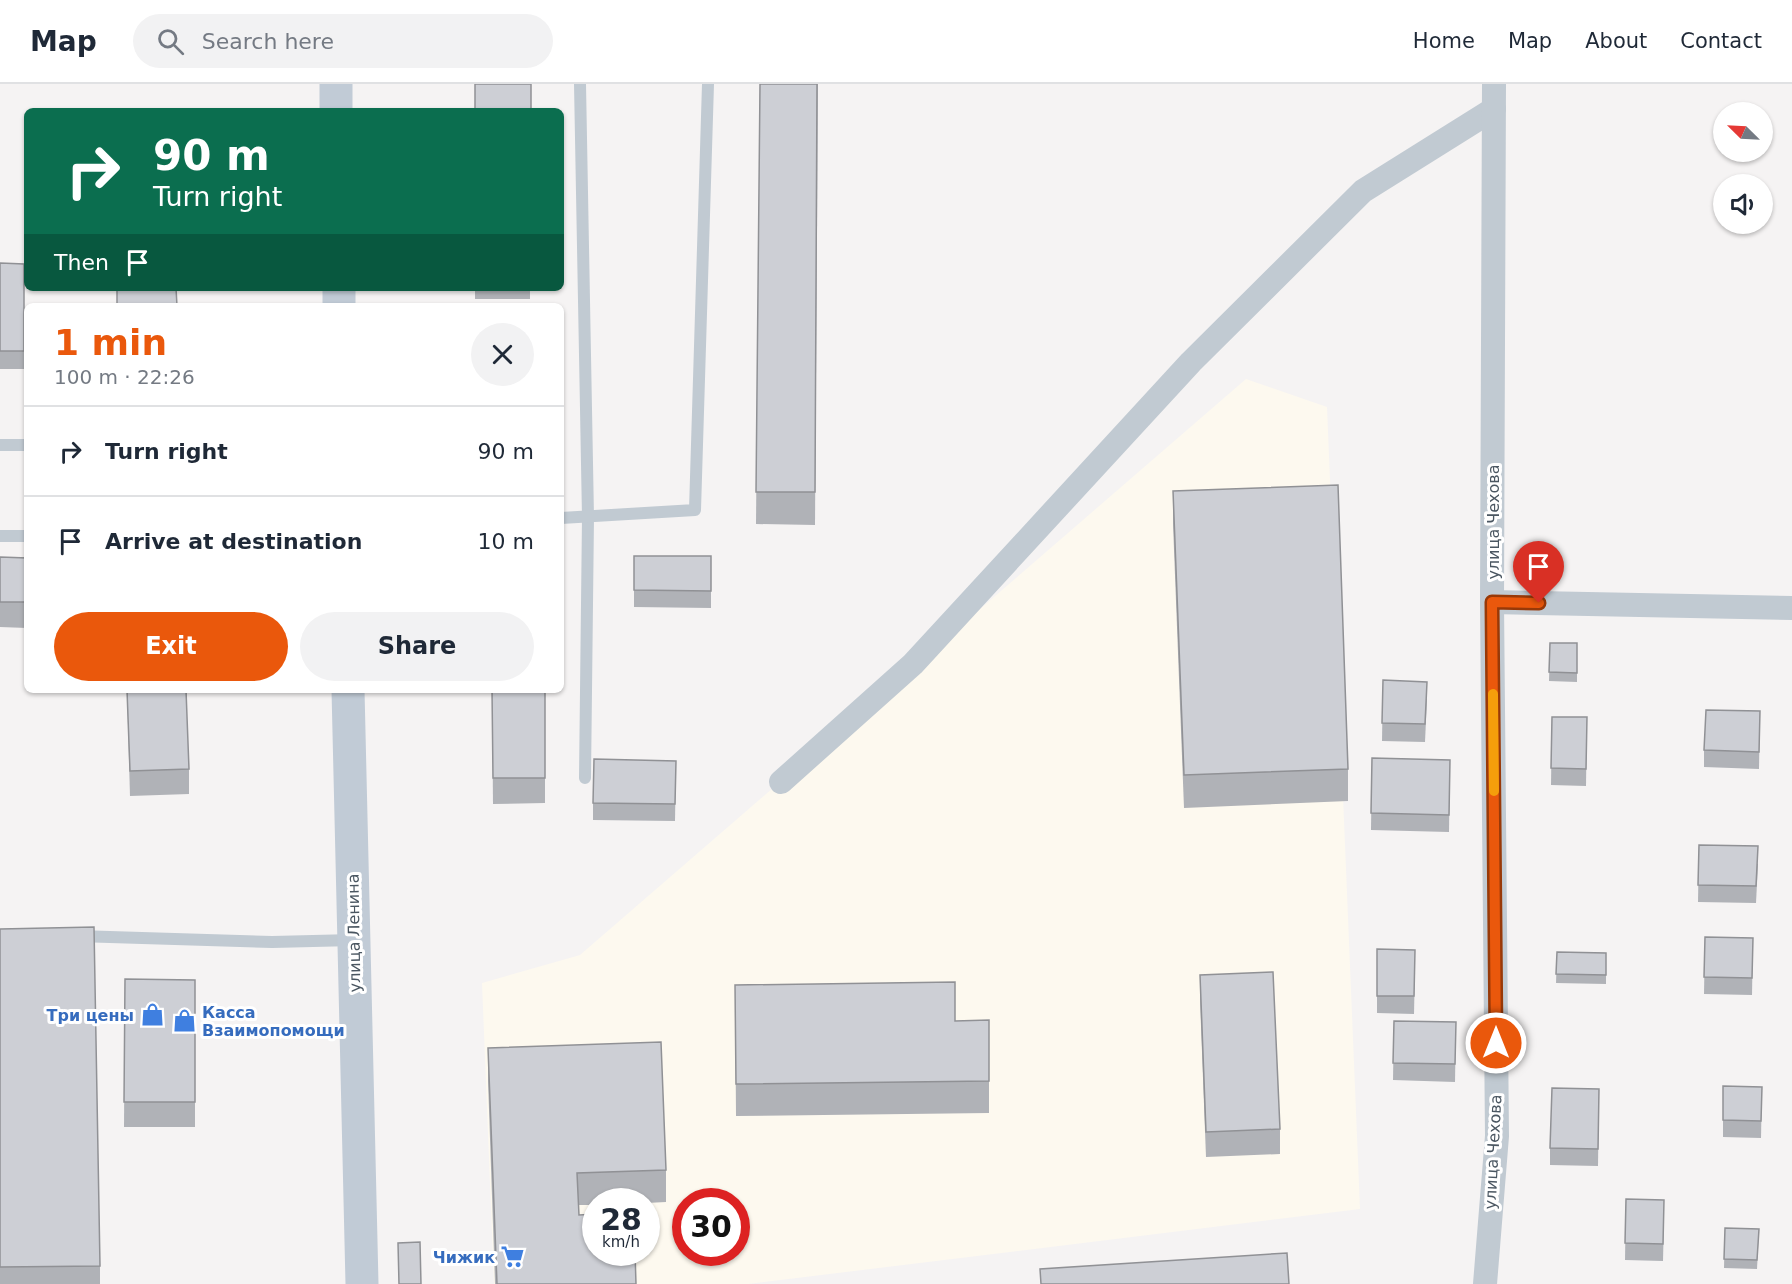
<!DOCTYPE html>
<meta charset="utf-8">
<style>
:root{--surface:#fff;--page:#f2f2f3;--text:#1f2937;--muted:#747a83;--line:#e0e1e3;--accent:#ea580c}
body{margin:0;font-family:"DejaVu Sans",sans-serif;background:var(--page);color:var(--text);height:100vh;display:flex;flex-direction:column;font-size:22px;white-space:nowrap}
*{box-sizing:border-box;margin:0}
p{font-size:20px;color:var(--muted)}
.icon{flex:none;width:33px;height:33px;fill:none;stroke:currentColor;stroke-width:2;stroke-linecap:round;stroke-linejoin:round}
.map{position:relative;flex:1;overflow:hidden}
.details{position:absolute;left:24px;top:219px;width:540px;height:390px;display:flex;flex-direction:column;background:var(--surface);border-radius:9px;box-shadow:0 2px 4px #0004}
.details>*{flex:none}
.hud{position:absolute;left:24px;top:24px;width:540px;height:183px;border-radius:9px;box-shadow:0 2px 4px #0004;background:#0b6e4f;color:#fff;overflow:hidden}
.needle{width:39px;rotate:294deg}
.tools{position:absolute;left:1713px;top:18px;display:grid;gap:12px}
.tools a{display:grid;place-items:center;width:60px;height:60px;border-radius:50%;background:var(--surface);box-shadow:0 2px 4px #0004;font-size:30px}
.speed{position:absolute;left:582px;top:1104px;display:flex;gap:12px;font-size:30px;font-weight:700;text-align:center}
.speed>*{display:grid;place-content:center;width:78px;height:78px;border-radius:50%;background:var(--surface);box-shadow:0 2px 4px #0004;line-height:1}
.speed small{font-size:15px;font-weight:400}
.speed .limit{border:9px solid #d22;background:#fff;color:#111}
.pin{position:absolute;display:grid;place-items:center;width:51px;height:51px;color:#fff;margin:-62px -26px;border-radius:50% 50% 50% 0;rotate:-45deg;box-shadow:0 0 6px #0007}
.pin .icon{rotate:45deg}
.me{position:absolute;width:66px;margin:-33px;rotate:0deg;stroke-linejoin:round;filter:drop-shadow(0 0 4px #0008)}
.turn{display:flex;align-items:center;gap:21px;height:126px;padding:0 30px;font-size:27px}
.turn .icon{width:78px;height:78px;stroke-width:2.5}
.turn b{display:block;font-size:42px;line-height:51px}
.then{display:flex;align-items:center;height:57px;padding:0 30px;background:#0003;gap:12px;font-size:22px}
.round{display:grid;place-items:center;flex:none;width:63px;height:63px;border-radius:32px;background:var(--page)}
.headline{display:flex;align-items:center;justify-content:space-between;height:102px;padding:0 30px}
h1{font-size:36px;font-weight:600;line-height:45px;color:var(--accent)}
.action{display:flex;gap:12px;margin-top:auto;padding:12px 30px}
.action a{flex:1;height:69px;border-radius:36px;background:var(--accent);color:#fff;font-size:24px;font-weight:600;line-height:69px;text-align:center}
.action a+a{background:var(--page);color:var(--text)}
ul{padding:0;list-style:none}
li{display:flex;align-items:center;gap:18px;height:90px;padding:0 30px;border-top:2px solid var(--line)}
li div{flex:1}
li b{display:block;font-size:22px}
li em{font-style:normal}
header{display:flex;align-items:center;gap:36px;box-sizing:border-box;height:84px;padding:0 30px;background:var(--surface);border-bottom:2px solid var(--line)}
header strong{font-size:28px}
nav{display:flex;gap:33px;margin-inline-start:auto;font-size:21px}
.search{width:420px;height:54px;background:var(--page);display:flex;align-items:center;gap:15px;box-sizing:border-box;padding:0 21px;border-radius:33px;color:var(--muted);font-size:22px}
.map>svg:first-child{display:block}
.commercial{fill:#fdf9ef;fill-rule:evenodd}
.lines{fill:none;stroke-linecap:round;stroke-linejoin:round}
.service{stroke:#c1cad2;stroke-width:12}
.minor{stroke:#c1cad2;stroke-width:24}
.secondary{stroke:#c1cbd6;stroke-width:33}
.wall{fill:#b0b2b7}
.building{fill:#cdcfd5;stroke:#909195;stroke-width:1.5}
.route-casing{stroke:#983908;stroke-width:15}
.route{stroke:#ea580c;stroke-width:10}
.slow{stroke:#f59e0b;stroke-width:10}
.labels{text-anchor:middle;dominant-baseline:central;stroke-width:6;stroke-linejoin:round;paint-order:stroke}
.street-label{font-size:16px;fill:#4a5661;stroke:#fff}
.shop-label{font-size:16px;font-weight:bold;fill:#366cbe;stroke:#fff;text-anchor:end}
</style>
<header>
<strong>Map</strong>
<div class="search"><svg class="icon" aria-label="search" viewBox="0 0 24 24"><circle cx="10" cy="10" r="6"/><path d="M15 15l6 6"/></svg>Search here</div>
<nav><a>Home</a><a>Map</a><a>About</a><a>Contact</a></nav>
</header>
<div class="map">
<svg width="1792" height="1200" viewBox="0 0 1792 1200">
<rect width="100%" height="100%" fill="#f5f3f3"/>
<path class="commercial" d="M1246,295L1327,323L1360,1125L748,1200H494L482,899L580,871ZM596,1118H646V1168H596ZM686,1118H736V1168H686Z"/>
<g class="lines">
<g class="service">
<path d="M580,0L588,433L585,694"/>
<path d="M0,361H27"/>
<path d="M561,434L695,426L708,0"/>
<path d="M0,452H27"/>
<path d="M77,852L272,858L354,856"/>
</g>
<g class="minor">
<path d="M1492,518L1792,524"/>
<path d="M781,698L913,580L1191,278L1363,107L1494,25"/>
<path d="M1485,1200L1497,1052L1492,518L1494,0"/>
</g>
<g class="secondary">
<path d="M336,0V27"/>
<path d="M339,204V222"/>
<path d="M348,606L362,1200"/>
</g>
</g>
<g class="wall">
<path d="M760,0H818L815,441L756,440Z"/>
<path d="M0,179L24,180V285H0Z"/>
<rect x="475" y="204" width="55" height="11"/>
<path d="M1173,407L1348,685V717L1184,724L1173,440Z"/>
<path d="M634,472H711V524L634,523Z"/>
<path d="M0,473L27,474V544L0,543Z"/>
<path d="M1550,559H1577V598L1549,597Z"/>
<path d="M1383,596L1427,615L1425,658L1382,657Z"/>
<path d="M127,606L189,685V710L130,712Z"/>
<path d="M492,606H545V719L493,720Z"/>
<path d="M1760,627L1759,685L1704,683V666Z"/>
<path d="M1552,633H1587L1586,702L1551,701Z"/>
<path d="M1372,674L1450,676L1449,748L1371,746Z"/>
<path d="M676,677L675,737L593,736V719Z"/>
<path d="M1699,761L1758,780L1756,819L1698,818Z"/>
<path d="M0,845L100,1182V1200H0Z"/>
<path d="M1705,853L1753,854L1752,911L1704,910Z"/>
<path d="M1377,865L1415,883L1414,930L1377,929Z"/>
<path d="M1557,868L1606,869V900L1556,899Z"/>
<path d="M1200,891L1280,1045V1070L1206,1073L1200,916Z"/>
<path d="M125,895L195,896V1043H124Z"/>
<path d="M735,901L955,937L989,936V1029L736,1032Z"/>
<path d="M1394,937L1456,938L1455,998L1393,996Z"/>
<path d="M488,964L666,1086V1118L646,1119V1118H596V1121H578L579,1131L636,1200H495L488,997Z"/>
<path d="M1723,1002L1762,1003L1761,1054L1723,1053Z"/>
<path d="M1599,1005L1598,1082L1550,1081V1064Z"/>
<path d="M1626,1115L1664,1134L1663,1177L1625,1176Z"/>
<path d="M1725,1144L1759,1145L1757,1185L1724,1184Z"/>
</g>
<g class="building">
<rect x="475" y="0" width="56" height="27"/>
<path d="M760,0H817L815,408H756Z"/>
<path d="M0,179L24,180V267H0Z"/>
<path d="M158,204H176L177,222H117V205Z"/>
<path d="M1338,401L1348,685L1184,691L1173,407Z"/>
<path d="M634,472H711V507L634,506Z"/>
<path d="M0,473L27,474V518H0Z"/>
<path d="M1550,559H1577V589L1549,588Z"/>
<path d="M1383,596L1427,598L1425,640L1382,639Z"/>
<path d="M127,606H186L189,685L130,687Z"/>
<path d="M492,606H545V694H493Z"/>
<path d="M1706,626L1760,627L1759,668L1704,666Z"/>
<path d="M1552,633H1587L1586,685L1551,684Z"/>
<path d="M1372,674L1450,676L1449,731L1371,729Z"/>
<path d="M594,675L676,677L675,720L593,719Z"/>
<path d="M1699,761L1758,762L1756,802L1698,801Z"/>
<path d="M94,843L100,1182L0,1183V845Z"/>
<path d="M1705,853L1753,854L1752,894L1704,893Z"/>
<path d="M1377,865L1415,866L1414,912H1377Z"/>
<path d="M1557,868L1606,869V891L1556,890Z"/>
<path d="M1273,888L1280,1045L1206,1048L1200,891Z"/>
<path d="M125,895L195,896V1018H124Z"/>
<path d="M955,898V937L989,936V997L736,1000L735,901Z"/>
<path d="M1394,937L1456,938L1455,980L1393,979Z"/>
<path d="M661,958L666,1086L577,1089L579,1131L596,1130V1168H635L636,1200H497L488,964Z"/>
<path d="M1723,1002L1762,1003L1761,1037L1723,1036Z"/>
<path d="M1552,1004L1599,1005L1598,1065L1550,1064Z"/>
<path d="M1626,1115L1664,1116L1663,1160L1625,1159Z"/>
<path d="M1725,1144L1759,1145L1757,1176L1724,1175Z"/>
<path d="M420,1158L421,1200H399L398,1159Z"/>
<path d="M1287,1169L1289,1200H1041L1040,1185Z"/>
</g>
<g class="lines">
<defs>
<path id="route" d="M1496,959L1492,518L1539,519"/>
</defs>
<use href="#route" class="route-casing"/>
<use href="#route" class="route"/>
<path class="slow" d="M1493,610L1494,707"/>
</g>
<defs>
<symbol id="shop-bare" viewBox="-9 -9 18 18"><path d="M-5-2.5h2.3a2.7 3.5 0 0 1 5.4 0H5L5.5 6h-11ZM-1.5-2.5h3a1.5 2.3 0 0 0-3 0Z" fill="#3f7fe0" stroke="#fff" stroke-width="2.5" paint-order="stroke"/></symbol>
<symbol id="supermarket-bare" viewBox="-9 -9 18 18"><path d="M-6-5.5h2.5l.6 2H6L4.5 2H-2.5L-4.4-4H-6ZM-1.5 3.2a1.3 1.3 0 1 0 .1 0ZM3 3.2a1.3 1.3 0 1 0 .1 0Z" fill="#3f7fe0" stroke="#fff" stroke-width="2.5" paint-order="stroke"/></symbol>
</defs>
<g fill-rule="evenodd">
<use href="#shop-bare" x="136" y="914" width="33" height="33"/>
<use href="#shop-bare" x="168" y="920" width="33" height="33"/>
<use href="#supermarket-bare" x="496" y="1156" width="33" height="33"/>
</g>
<g class="labels">
<g class="street-label">
<text transform="translate(1493 438) rotate(-90)">улица Чехова</text>
<text transform="translate(354 849) rotate(-91)">улица Ленина</text>
<text transform="translate(1493 1068) rotate(-87)">улица Чехова</text>
</g>
<g class="shop-label">
<text x="202" y="928" text-anchor="start">Касса<tspan x="202" dy="18">Взаимопомощи</tspan></text>
<text x="134" y="931">Три цены</text>
<text x="495" y="1173">Чижик</text>
</g>
</g>
</svg>
<div class="tools">
<a><svg class="needle" viewBox="-14 -14 28 28"><path d="M0-13l5 13h-10z" fill="#e53935"/><path d="M0 13l5-13h-10z" fill="#747a83"/></svg></a>
<a><svg class="icon" aria-label="sound" viewBox="0 0 24 24"><path d="M4 9h4l5-4v14l-5-4H4zM17 9q2 3 0 6"/></svg></a>
</div>
<div class="speed"><div>28<small>km/h</small></div><div class="limit">30</div></div>
<div class="pin" style="left:1539px;top:519px;background:#d93025"><svg class="icon" aria-label="arrive" viewBox="0 0 24 24"><path d="M6 21V4h12l-3 4 3 4H6"/></svg></div>
<svg class="me" style="left:1496px;top:959px" viewBox="-20 -20 40 40"><circle r="17" fill="#ea580c" stroke="#fff" stroke-width="3"/><path d="M0-11L8 9 0 5-8 9z" fill="#fff"/></svg>
<div class="hud">
<div class="turn"><svg class="icon" aria-label="right" viewBox="0 0 24 24"><path d="M7 20v-9h11M14 6l5 5-5 5"/></svg><div><b>90 m</b>Turn right</div></div>
<div class="then">Then<svg class="icon" aria-label="arrive" viewBox="0 0 24 24"><path d="M6 21V4h12l-3 4 3 4H6"/></svg></div>
</div>
<section class="details">
<div class="headline"><div><h1>1 min</h1><p>100 m · 22:26</p></div><a class="round"><svg class="icon" aria-label="close" viewBox="0 0 24 24"><path d="M6 6l12 12M18 6L6 18"/></svg></a></div>
<ul>
<li><svg class="icon" aria-label="right" viewBox="0 0 24 24"><path d="M7 20v-9h11M14 6l5 5-5 5"/></svg><div><b>Turn right</b></div><em>90 m</em></li>
<li><svg class="icon" aria-label="arrive" viewBox="0 0 24 24"><path d="M6 21V4h12l-3 4 3 4H6"/></svg><div><b>Arrive at destination</b></div><em>10 m</em></li>
</ul>
<div class="action"><a>Exit</a><a>Share</a></div>
</section>
</div>
